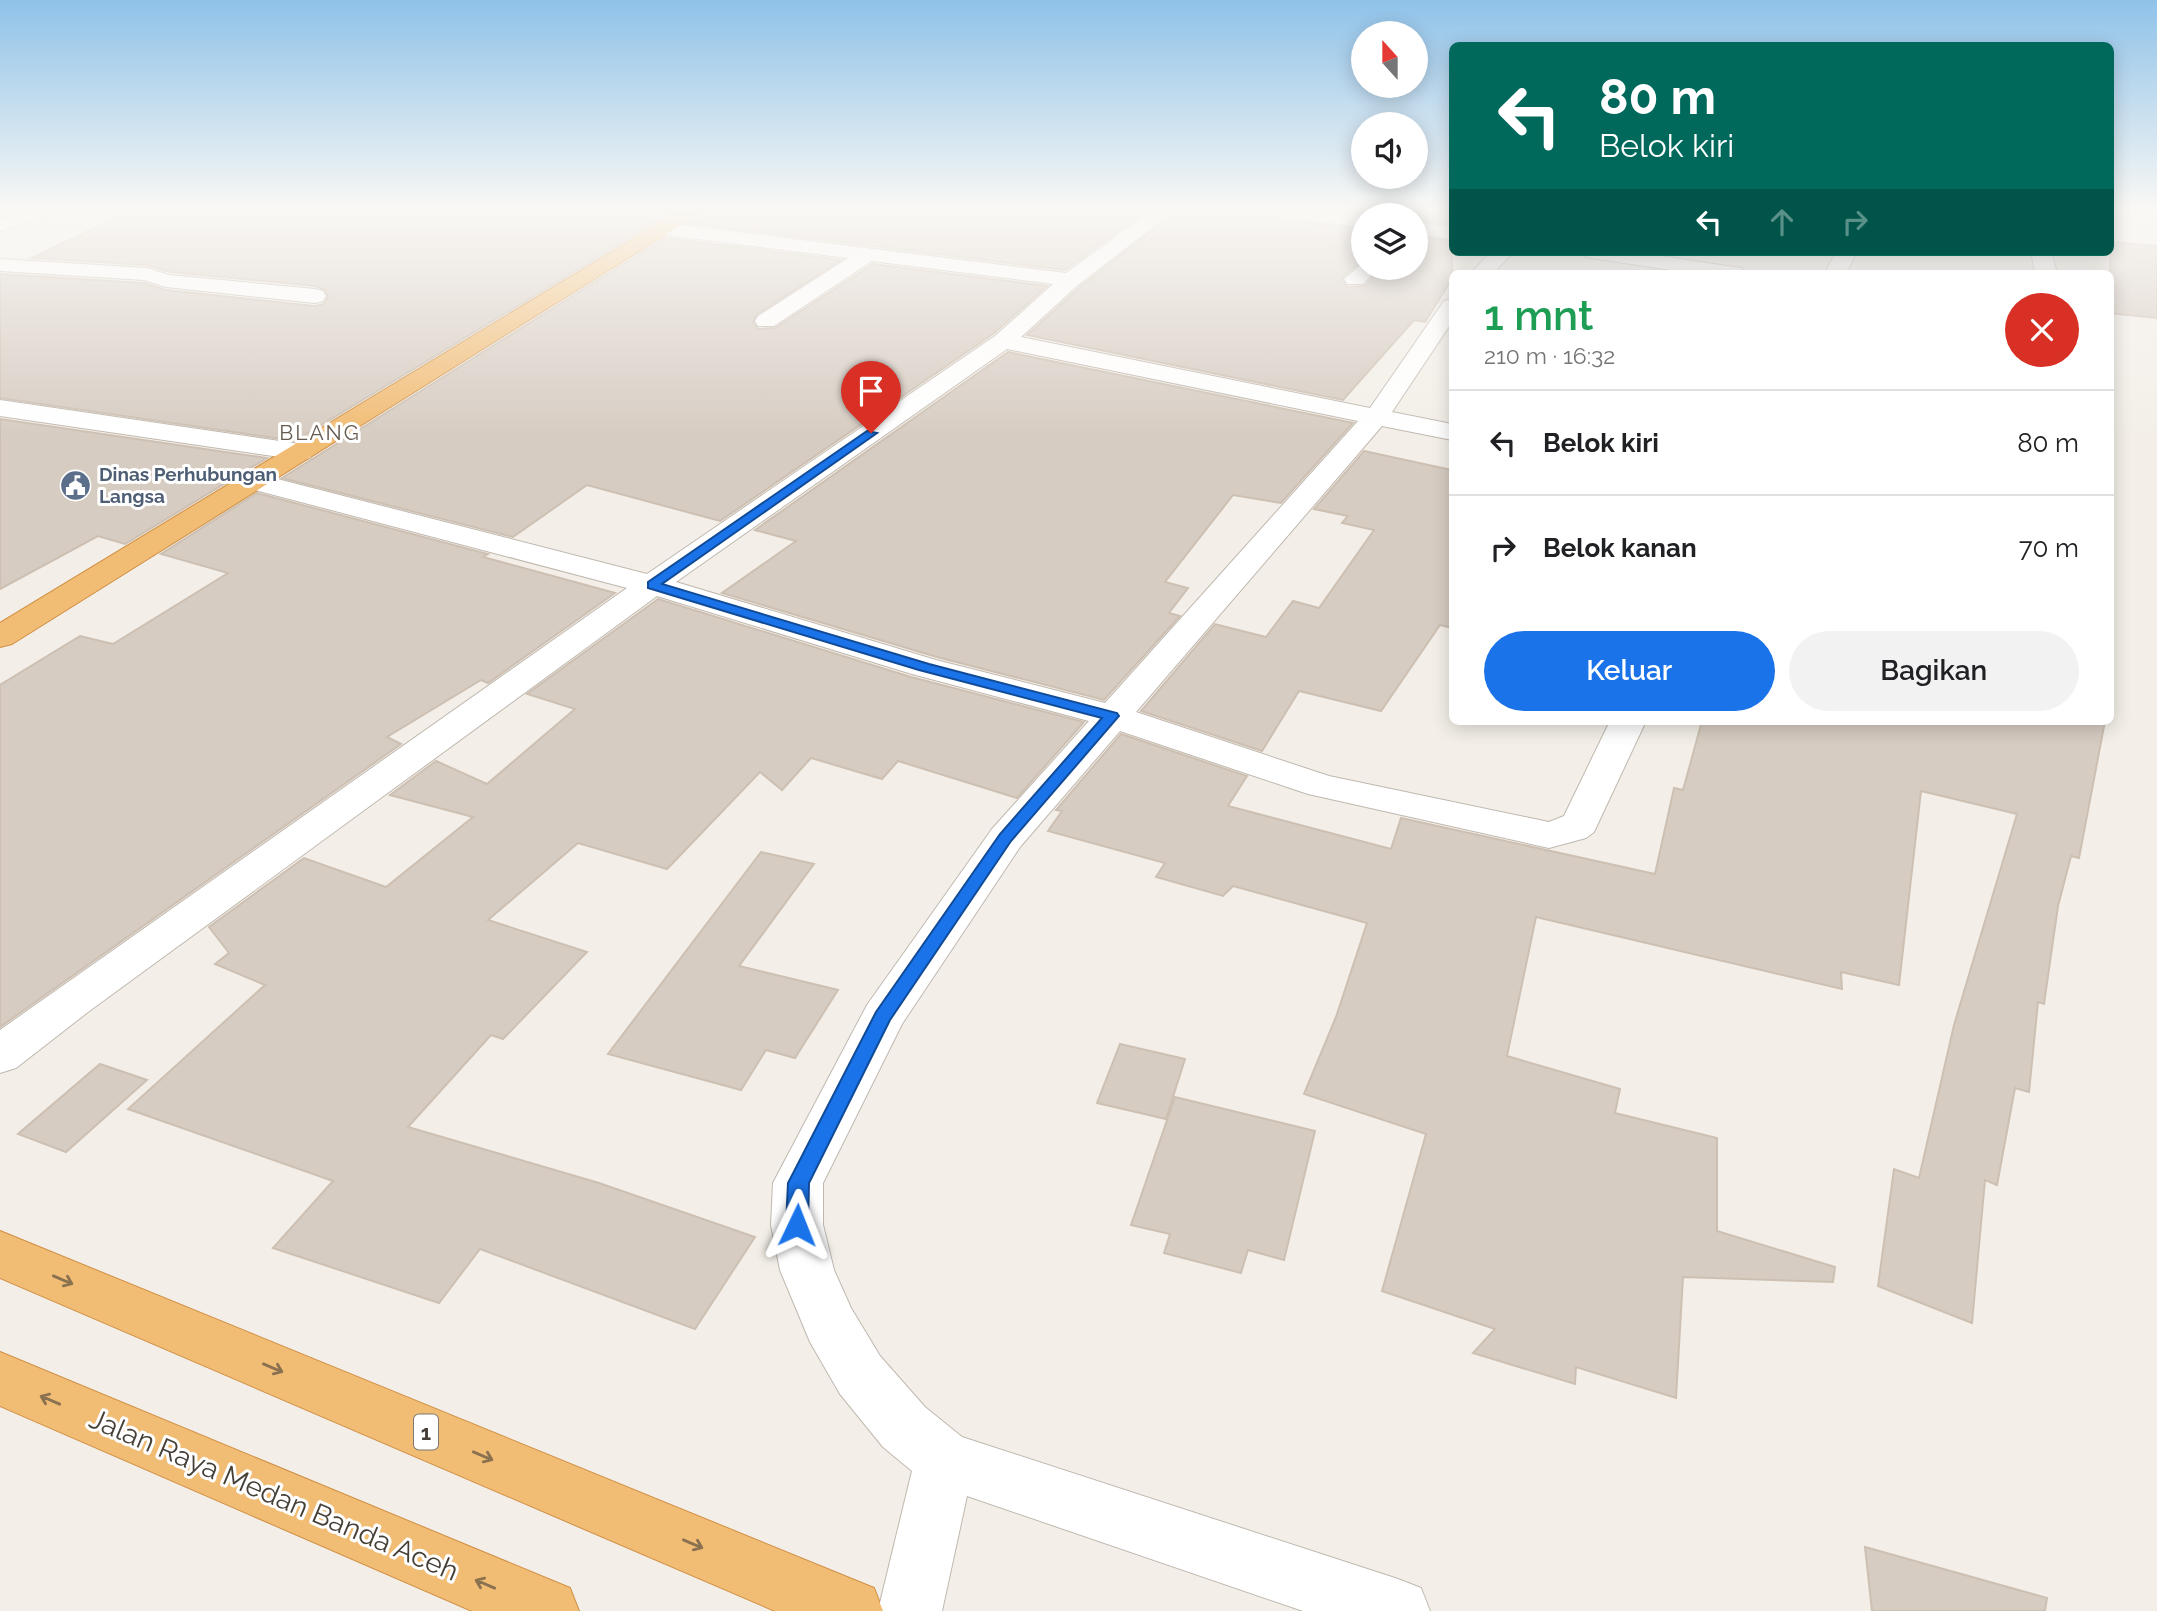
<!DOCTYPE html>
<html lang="id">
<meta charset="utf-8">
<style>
:root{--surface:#fff;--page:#f2f2f2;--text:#202124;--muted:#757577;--line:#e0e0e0;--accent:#1a73e8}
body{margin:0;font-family:Raleway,sans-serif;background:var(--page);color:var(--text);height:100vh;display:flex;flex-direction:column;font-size:26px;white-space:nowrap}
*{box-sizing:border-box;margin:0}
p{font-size:23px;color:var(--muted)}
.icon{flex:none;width:38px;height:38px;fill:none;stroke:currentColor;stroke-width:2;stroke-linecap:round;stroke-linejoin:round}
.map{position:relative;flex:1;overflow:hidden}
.panel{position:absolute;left:1449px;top:270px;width:665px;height:455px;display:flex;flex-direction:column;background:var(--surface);border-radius:10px;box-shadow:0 4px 18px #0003}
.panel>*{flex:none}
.guide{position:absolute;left:1449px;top:42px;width:665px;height:214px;border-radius:10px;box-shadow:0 4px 18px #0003;background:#00695c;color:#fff;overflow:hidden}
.needle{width:46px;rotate:339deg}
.controls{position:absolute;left:1351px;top:21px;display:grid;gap:14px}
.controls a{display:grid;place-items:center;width:77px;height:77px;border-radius:50%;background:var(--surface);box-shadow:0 4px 18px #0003;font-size:35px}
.pin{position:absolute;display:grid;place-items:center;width:60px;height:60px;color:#fff;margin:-72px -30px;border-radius:50% 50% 50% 0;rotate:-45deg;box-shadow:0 0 7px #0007}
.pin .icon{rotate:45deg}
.me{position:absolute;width:77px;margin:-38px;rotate:2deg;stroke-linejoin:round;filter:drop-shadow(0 0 5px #0008)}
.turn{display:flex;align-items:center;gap:24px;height:147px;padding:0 35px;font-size:32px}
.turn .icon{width:91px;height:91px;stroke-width:2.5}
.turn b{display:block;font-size:49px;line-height:60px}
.lanes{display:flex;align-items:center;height:66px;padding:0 35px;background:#0003;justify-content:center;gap:35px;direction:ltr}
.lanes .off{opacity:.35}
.round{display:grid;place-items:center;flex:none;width:74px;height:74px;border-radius:37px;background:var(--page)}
.headline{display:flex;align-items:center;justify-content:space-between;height:119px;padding:0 35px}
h1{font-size:42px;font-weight:600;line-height:52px;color:#1e9e55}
.action{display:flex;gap:14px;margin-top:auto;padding:14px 35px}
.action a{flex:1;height:80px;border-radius:42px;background:var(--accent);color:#fff;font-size:28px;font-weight:600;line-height:80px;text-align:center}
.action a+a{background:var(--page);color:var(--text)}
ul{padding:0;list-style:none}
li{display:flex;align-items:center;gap:21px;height:105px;padding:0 35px;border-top:2px solid var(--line)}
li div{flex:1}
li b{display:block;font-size:26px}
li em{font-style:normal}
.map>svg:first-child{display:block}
.building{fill:#d6ccc2;stroke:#cdc0b2;stroke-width:2}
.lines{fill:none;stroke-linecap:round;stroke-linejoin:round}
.street-casing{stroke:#c0b8af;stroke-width:2}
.highway-casing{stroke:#d08f45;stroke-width:2}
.street{fill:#fff;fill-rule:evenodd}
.highway{fill:#f1bc74;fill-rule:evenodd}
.oneway{stroke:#8a714f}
.route{fill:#1a73e8;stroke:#114b97;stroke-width:2}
.labels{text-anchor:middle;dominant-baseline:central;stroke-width:6;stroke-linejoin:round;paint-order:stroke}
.far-service-label{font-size:19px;font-weight:bold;fill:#4e5e75;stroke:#fff;text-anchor:start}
.far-quarter-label{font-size:21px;letter-spacing:2px;fill:#675b50;stroke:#fff}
.shield{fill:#fff;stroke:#7d7973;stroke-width:2}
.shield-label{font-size:21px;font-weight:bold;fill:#453f37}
.near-street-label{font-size:28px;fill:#453f37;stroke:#fff}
</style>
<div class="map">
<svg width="2157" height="1611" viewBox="0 0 2157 1611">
<rect width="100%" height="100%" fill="#f3efe8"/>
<g class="building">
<path d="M130,211H674L295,441L0,398V274L144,283L166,290L315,306L324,304L328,297L325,290L315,286L170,272L147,265L32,258Z"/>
<path d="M705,211H1146L1065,270L688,223Z"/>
<path d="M1177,211H1255L1267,213L1279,220L1363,229V260L1342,277L1347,287L1365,286L1381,268H1416V237L1452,241V279L1425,322L1414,320L1343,400L1027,335L1080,287Z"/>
<path d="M1358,211H1452V224L1416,220V215H1366Z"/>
<path d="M665,238L841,260L757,314L753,322L758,329L775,328L873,264L1047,286L993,334L720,521L587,485L513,537L282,478Z"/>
<path d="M2110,242L2157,246V318L2110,313Z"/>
<path d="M1008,352L1353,423L1281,503L1233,495L1165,582L1188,588L1169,613L1180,616L1104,700L937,657L722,593L796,541L755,530Z"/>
<path d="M0,419L267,458L125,544L98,536L0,589Z"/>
<path d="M1364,451L1452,470V628L1440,625L1381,711L1299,691L1262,751L1141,711L1215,624L1266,637L1293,601L1319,608L1374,530L1342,523L1348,516L1314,509Z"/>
<path d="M257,493L488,554L483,557L615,593L488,683L481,680L387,737L401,744L0,1027V685L80,636L113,644L228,573L161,554Z"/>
<path d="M658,599L911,677L1084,722L1017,798L898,761L882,779L811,758L782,790L760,772L667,869L578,843L488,920L587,952L503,1039L491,1035L408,1127L599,1183L755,1237L695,1329L480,1249L439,1303L273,1248L333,1181L128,1109L265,985L215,964L229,953L209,927L304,858L386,887L473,817L390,795L436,761L487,784L575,709L527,694Z"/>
<path d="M1702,721H2105L2079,858L2071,856L2058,906L2044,1004L2038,1002L2029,1092L2015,1088L1997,1185L1985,1180L1972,1323L1878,1286L1894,1169L1919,1178L1954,1025L2017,814L1921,791L1899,985L1841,972L1842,989L1536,917L1507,1056L1620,1089L1615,1113L1717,1138V1231L1835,1267L1833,1282L1683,1277L1676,1398L1576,1367L1575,1384L1473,1353L1495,1329L1382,1291L1426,1134L1304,1094L1336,1017L1367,923L1233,886L1223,896L1156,877L1165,863L1048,831L1062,811L1056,810L1121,734L1247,776L1228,806L1391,849L1401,818L1655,874L1674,788L1683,790Z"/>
<path d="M761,852L814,864L739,966L838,990L795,1058L766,1050L741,1090L608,1054Z"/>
<path d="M1120,1044L1185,1059L1166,1119L1097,1103Z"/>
<path d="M100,1064L147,1080L66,1152L18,1134Z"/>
<path d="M1175,1097L1315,1131L1284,1260L1248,1250L1241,1273L1164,1253L1170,1234L1131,1225Z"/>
<path d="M1865,1547L2047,1598L2045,1611H1872Z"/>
</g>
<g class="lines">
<defs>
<g id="street">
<path d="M23,211H53L50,215L0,231V219Z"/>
<path d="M1151,211H1174L1078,285L1021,337L1370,408L1444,301L1452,299V322L1392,412L1452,424V440L1382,426L1136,712L1329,776L1549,822L1564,816L1610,721H1646L1594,832L1586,838L1549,848L1308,794L1120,731L1020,847L902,1024L823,1183V1225L834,1270L851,1308L880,1356L925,1407L962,1437L1398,1579L1421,1588L1430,1611H1303L967,1496L942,1611H878L912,1471L883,1447L840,1394L810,1342L780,1270L771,1225L773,1183L867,1005L992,829L1089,721L912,674L657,596L88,1012L16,1068L0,1073V1030L627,588L244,487L240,481L244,475L254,473L647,574L995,336L1053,284L872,261L774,326H758L755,321L758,316L848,258L665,235L658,233L655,229L658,225L665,223L1066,273ZM1007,349L1358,421L1105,703L936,660L676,582Z"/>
<path d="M1269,211H1329L1363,215V227L1279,217Z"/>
<path d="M1416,222L1452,227V239L1416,234Z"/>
<path d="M1491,252H1513L1494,273H1471Z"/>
<path d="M1581,252H1634L1734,267L1742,268L1745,273H1691L1591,258L1584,256Z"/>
<path d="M1836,252H1856L1847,273H1825Z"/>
<path d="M2031,252H2051L2057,273H2035Z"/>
<path d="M0,259L147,268L169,275L315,289L323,291L326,296L323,301L315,303L166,287L144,280L0,271Z"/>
<path d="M1363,263V268H1378L1363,284H1347L1344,279Z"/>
<path d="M0,400L300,444L310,446L314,452L310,458L300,460L0,416Z"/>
</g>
<g id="highway">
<path d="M679,211H703L12,644L0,647V623Z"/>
<path d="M0,1231L874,1588L883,1611H775L0,1278Z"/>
<path d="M0,1352L570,1588L579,1611H472L0,1406Z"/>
</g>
</defs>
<use href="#street" class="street-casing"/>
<use href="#highway" class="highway-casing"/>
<use href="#street" class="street"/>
<use href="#highway" class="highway"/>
</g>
<defs><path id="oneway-shaft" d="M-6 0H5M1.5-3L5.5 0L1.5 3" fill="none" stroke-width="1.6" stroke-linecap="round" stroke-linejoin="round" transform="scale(1.75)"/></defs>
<g class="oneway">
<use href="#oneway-shaft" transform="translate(63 1280) rotate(23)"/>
<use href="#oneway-shaft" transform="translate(273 1368) rotate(23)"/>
<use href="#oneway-shaft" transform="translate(50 1400) rotate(-157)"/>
<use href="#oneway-shaft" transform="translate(483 1456) rotate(23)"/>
<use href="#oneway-shaft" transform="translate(693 1544) rotate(23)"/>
<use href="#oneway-shaft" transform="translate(485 1584) rotate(-157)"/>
</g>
<linearGradient id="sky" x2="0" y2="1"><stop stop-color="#8fc2e9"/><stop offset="0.48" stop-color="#faf8f5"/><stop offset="1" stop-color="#faf8f5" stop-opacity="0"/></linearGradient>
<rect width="2157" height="437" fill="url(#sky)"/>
<path class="route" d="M867,431L877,433L662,584L929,664L1117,713L1119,716L1011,841L890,1020L809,1183L808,1225L805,1232L797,1234L789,1232L786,1225L788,1183L876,1012L1000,834L1102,718L919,670L648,588V582Z"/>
<defs>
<symbol id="civic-disc" viewBox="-11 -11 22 22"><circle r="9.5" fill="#5c6f8a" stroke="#fff"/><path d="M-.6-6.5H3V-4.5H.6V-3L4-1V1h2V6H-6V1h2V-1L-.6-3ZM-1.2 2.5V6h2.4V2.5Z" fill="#fff"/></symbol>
</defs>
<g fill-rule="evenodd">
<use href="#civic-disc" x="58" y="468" width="35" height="35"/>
</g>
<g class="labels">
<g class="far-service-label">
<text x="99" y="474">Dinas Perhubungan<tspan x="99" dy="22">Langsa</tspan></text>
</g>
<g class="far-quarter-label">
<text x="320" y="432">BLANG</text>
</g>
<rect class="shield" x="414" y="1414.5" width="24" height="35" rx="5"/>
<g class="shield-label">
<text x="426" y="1432">1</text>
</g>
<g class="near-street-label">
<text transform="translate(274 1495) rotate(23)">Jalan Raya Medan Banda Aceh</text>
</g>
</g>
</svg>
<div class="controls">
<a><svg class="needle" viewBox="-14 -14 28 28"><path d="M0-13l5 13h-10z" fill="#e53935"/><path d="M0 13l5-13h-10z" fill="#757577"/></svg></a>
<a><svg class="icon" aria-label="sound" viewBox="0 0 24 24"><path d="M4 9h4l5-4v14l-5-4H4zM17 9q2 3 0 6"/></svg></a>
<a><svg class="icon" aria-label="layers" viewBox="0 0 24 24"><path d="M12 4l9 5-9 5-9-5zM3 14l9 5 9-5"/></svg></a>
</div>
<div class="pin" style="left:871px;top:433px;background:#d93025"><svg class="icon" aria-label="arrive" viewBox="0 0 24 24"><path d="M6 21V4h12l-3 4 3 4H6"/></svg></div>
<svg class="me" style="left:797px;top:1225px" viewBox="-20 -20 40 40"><path d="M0-17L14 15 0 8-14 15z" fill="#1a73e8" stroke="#fff" stroke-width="4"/></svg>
<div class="guide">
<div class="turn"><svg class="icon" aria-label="left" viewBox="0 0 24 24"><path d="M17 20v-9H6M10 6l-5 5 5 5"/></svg><div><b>80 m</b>Belok kiri</div></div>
<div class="lanes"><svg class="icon" aria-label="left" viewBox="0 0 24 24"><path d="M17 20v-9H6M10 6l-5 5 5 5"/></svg><svg class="icon off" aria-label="ahead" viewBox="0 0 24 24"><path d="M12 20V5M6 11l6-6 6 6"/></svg><svg class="icon off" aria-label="right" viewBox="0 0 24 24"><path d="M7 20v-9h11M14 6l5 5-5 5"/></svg></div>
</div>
<section class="panel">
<div class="headline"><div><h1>1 mnt</h1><p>210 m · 16:32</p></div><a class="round" style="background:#d93025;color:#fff"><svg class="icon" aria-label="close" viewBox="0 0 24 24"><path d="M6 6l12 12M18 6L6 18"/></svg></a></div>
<ul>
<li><svg class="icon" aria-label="left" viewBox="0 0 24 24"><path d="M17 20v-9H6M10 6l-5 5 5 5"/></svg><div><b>Belok kiri</b></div><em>80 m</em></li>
<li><svg class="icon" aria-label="right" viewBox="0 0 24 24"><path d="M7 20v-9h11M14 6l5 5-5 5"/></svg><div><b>Belok kanan</b></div><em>70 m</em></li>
</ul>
<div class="action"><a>Keluar</a><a>Bagikan</a></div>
</section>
</div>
